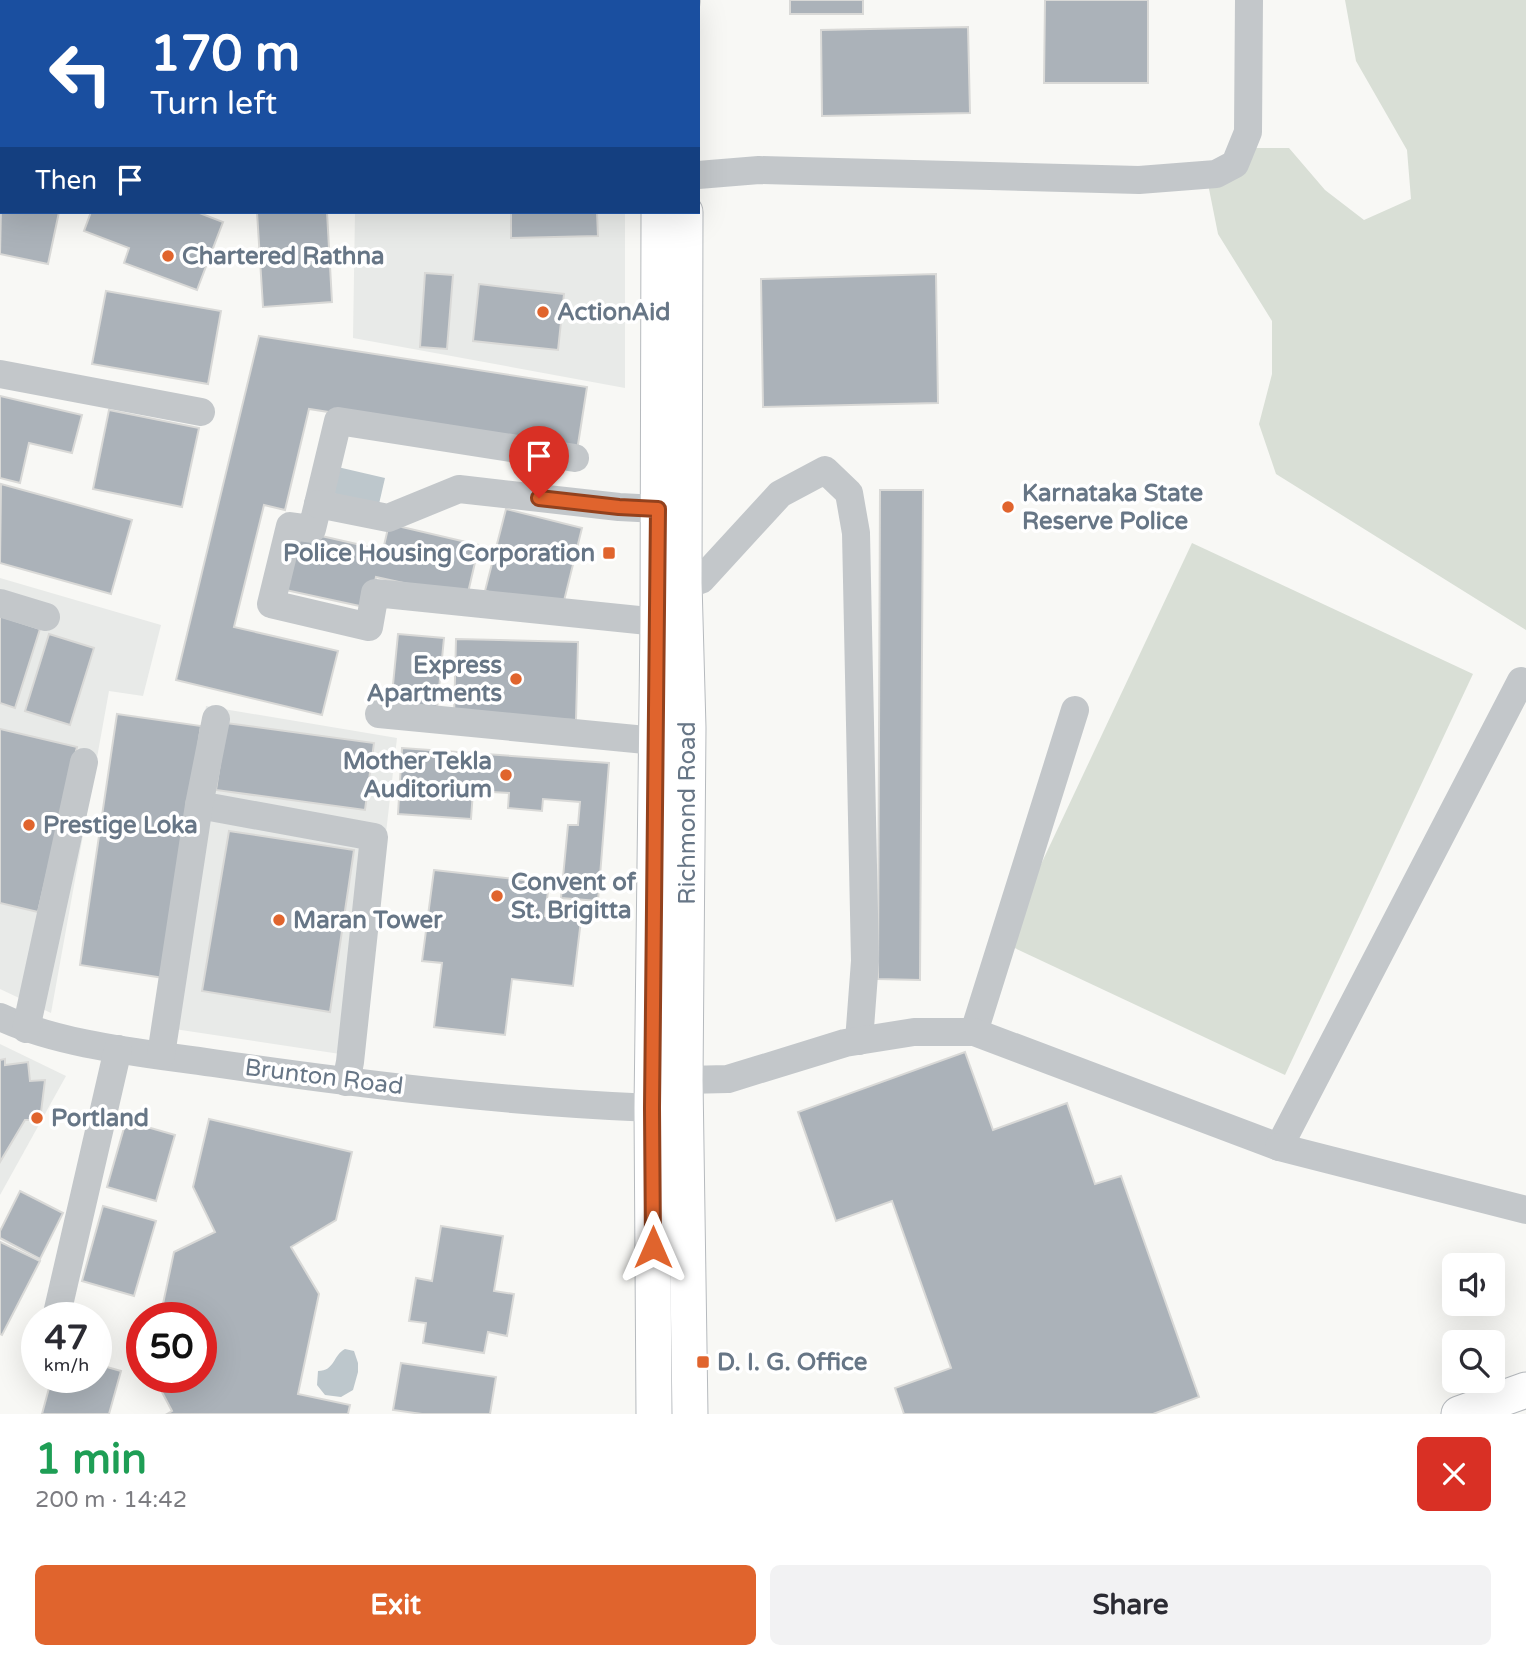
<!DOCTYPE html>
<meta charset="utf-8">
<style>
:root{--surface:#fff;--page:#f2f2f3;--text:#2b2b33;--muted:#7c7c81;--accent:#e0642d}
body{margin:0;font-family:"Varela Round",sans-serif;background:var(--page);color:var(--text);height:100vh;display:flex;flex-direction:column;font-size:26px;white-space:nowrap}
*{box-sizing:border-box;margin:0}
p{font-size:23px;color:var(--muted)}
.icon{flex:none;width:38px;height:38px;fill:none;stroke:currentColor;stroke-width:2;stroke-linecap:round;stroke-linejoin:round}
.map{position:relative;height:1414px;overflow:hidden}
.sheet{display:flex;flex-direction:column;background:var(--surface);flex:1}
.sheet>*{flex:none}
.hud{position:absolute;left:0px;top:0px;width:700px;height:214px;box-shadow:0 7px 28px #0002;background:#1a4fa0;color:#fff;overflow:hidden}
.controls{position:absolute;left:1442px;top:1253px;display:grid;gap:14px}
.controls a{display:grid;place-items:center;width:63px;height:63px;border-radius:10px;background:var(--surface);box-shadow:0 7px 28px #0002;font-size:35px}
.speed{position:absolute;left:21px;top:1302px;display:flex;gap:14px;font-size:35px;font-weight:700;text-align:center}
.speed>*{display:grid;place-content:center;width:91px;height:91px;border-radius:50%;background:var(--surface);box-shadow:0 7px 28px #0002;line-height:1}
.speed small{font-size:18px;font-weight:400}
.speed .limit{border:10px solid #d22;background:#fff;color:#111}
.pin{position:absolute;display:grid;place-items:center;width:60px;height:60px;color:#fff;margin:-72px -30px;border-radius:50% 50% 50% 0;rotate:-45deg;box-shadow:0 0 7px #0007}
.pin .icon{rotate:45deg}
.me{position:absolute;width:77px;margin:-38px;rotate:0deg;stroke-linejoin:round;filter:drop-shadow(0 0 5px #0008)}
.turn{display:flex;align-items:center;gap:24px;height:147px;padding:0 35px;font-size:32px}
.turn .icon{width:91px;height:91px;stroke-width:2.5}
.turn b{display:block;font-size:49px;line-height:60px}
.then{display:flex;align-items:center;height:66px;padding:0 35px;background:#0003;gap:14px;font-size:26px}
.round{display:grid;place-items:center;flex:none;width:74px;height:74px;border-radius:10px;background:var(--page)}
.head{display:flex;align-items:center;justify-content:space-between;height:119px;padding:0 35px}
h1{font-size:42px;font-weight:800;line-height:52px;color:#1e9e55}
.action{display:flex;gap:14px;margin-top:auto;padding:14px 35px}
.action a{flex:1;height:80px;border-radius:10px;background:var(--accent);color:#fff;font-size:28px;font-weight:800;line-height:80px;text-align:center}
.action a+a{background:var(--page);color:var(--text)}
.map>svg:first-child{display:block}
.built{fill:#e8eae8}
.green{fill:#d9dfd6}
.water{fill:#bdc7cc}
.building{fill:#abb2b9;stroke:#d9d9d7;stroke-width:2}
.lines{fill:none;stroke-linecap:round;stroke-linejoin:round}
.major-casing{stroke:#b6babe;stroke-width:37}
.minor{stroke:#c3c7ca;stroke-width:28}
.major{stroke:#fff;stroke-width:35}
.route-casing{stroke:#92411d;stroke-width:18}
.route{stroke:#e0642d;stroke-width:12}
.poi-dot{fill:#e0642d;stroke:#fff;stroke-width:2.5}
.labels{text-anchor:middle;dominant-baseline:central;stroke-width:7;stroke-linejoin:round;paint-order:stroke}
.poi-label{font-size:24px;font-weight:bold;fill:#677686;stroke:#fff;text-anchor:start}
.street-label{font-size:24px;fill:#677686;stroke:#fff}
</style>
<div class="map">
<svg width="1526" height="1414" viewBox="0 0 1526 1414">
<rect width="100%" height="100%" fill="#f8f8f5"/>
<g class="built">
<path d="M355,212H625V388L353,338Z"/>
<path d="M0,578L161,625L143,696L109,691L51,1013L0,989Z"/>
<path d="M206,706L397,738L360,1057L161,1027Z"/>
<path d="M0,1044L66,1076L0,1195Z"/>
</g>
<g class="green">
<path d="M1345,0H1526V630L1276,474L1259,424L1272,374V321L1218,234L1208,184L1240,148H1289L1325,190L1364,220L1411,199L1407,150L1356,61Z"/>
<path d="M1192,543L1473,674L1285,1075L1004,943Z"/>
</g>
<g class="water">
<path d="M329,465L385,478L379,504L323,491Z"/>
<path d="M345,1349L354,1351L358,1363V1372L353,1390L341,1397L325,1395L317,1385L318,1371C335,1371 333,1355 345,1349Z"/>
</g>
<g class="building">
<path d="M0,0L28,2H2L0,60Z"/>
<path d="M109,0H201L107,2Z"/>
<rect x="790" y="0" width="73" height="14"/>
<path d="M1045,0H1148V83H1044Z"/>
<path d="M968,27L970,113L822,116L821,30Z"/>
<path d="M2,162V212H59L48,264L0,254Z"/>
<path d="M91,212H197L223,222L197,290L124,263L129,248L84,231Z"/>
<path d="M257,212H327L332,302L263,307Z"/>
<path d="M511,212H597L598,236L511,238Z"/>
<path d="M425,273L453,275L447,349L420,347Z"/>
<path d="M936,274L938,403L763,407L761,279Z"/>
<path d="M479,284L564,294L558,350L473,341Z"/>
<path d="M106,291L221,311L208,384L92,364Z"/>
<path d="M259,336L587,387L577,451L309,409L285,510L264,505L234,627L338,651L322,715L176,680Z"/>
<path d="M0,396L82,415L72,453L29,443L20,483L0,478Z"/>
<path d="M109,410L199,428L182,507L93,489Z"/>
<path d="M1,484L132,520L111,594L0,563Z"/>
<path d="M880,490H923L920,980L878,979Z"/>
<path d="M506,509L582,528L562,609L485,591Z"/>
<path d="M389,524L479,545L467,597L376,577L369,608L281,589L295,530L383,550Z"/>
<path d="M0,616L40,629L15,708L0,703Z"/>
<path d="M49,634L94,648L70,725L25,711Z"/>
<path d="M398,634L444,638L437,709L391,705Z"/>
<path d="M456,639L578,642L576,720L454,717Z"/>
<path d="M117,714L201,726L164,978L80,965Z"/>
<path d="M226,723L374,743L365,810L216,790Z"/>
<path d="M0,729L77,747L38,912L0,903Z"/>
<path d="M402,748L609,763L598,901L561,898L568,825H578L580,802L543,799L542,811L508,808L509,793L473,791L471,819L398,814Z"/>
<path d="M229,831L354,850L330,1012L202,991Z"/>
<path d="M434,870L549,883L545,916L581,920L573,986L512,979L505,1035L434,1027L442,963L422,961Z"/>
<path d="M965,1052L993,1130L1067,1103L1095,1184L1121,1176L1199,1397L1153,1414H904L895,1388L951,1368L892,1201L836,1221L798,1112Z"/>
<path d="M5,1059V1065L28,1062L30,1081L45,1080L40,1120H25L0,1162V1060Z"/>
<path d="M209,1119L352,1152L336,1220L291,1247L319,1294L298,1394L350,1405L348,1414H167L172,1411L154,1377H201V1318H160L174,1252L215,1232L193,1187Z"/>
<path d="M126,1121L175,1135L156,1201L107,1187Z"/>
<path d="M20,1191L63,1213L40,1259L0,1238V1231Z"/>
<path d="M103,1206L156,1221L134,1296L82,1281Z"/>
<path d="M441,1226L503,1236L494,1291L514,1294L507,1336L488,1332L484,1353L423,1343L426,1323L409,1321L416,1278L432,1281Z"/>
<path d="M0,1242L40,1261L2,1335L0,1334Z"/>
<path d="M401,1363L496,1377L490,1414H422L393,1410Z"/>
<path d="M96,1364L121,1371L109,1414H42L52,1377H96Z"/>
</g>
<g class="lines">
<defs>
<g id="major">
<path d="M682,0V2"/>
<path d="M685,212L684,583L688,728L685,1080L690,1414"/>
<path d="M654,1414L652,1108L658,622L659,212"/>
<path d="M1459,1414L1526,1390"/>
</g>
</defs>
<use href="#major" class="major-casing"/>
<g class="minor">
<path d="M394,0L396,2"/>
<path d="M355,2L357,0"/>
<path d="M0,106H2"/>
<path d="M698,175L759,170L1139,180L1216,174L1235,164L1248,132L1249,0"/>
<path d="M0,374L201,412"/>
<path d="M575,458L338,421L312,529L290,526L271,604L369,627L375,593L658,622"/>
<path d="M318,504L388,518L459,489L619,507L658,509"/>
<path d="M684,583L701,580L780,494L825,470L849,493L856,533L865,961L859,1041"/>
<path d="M0,603L46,617"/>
<path d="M379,714L656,741"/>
<path d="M199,805L374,837L350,1062L346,1082"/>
<path d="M0,1017C62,1046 145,1053 213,1063C358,1084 505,1102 652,1108"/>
<path d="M26,1029L84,762"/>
<path d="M974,1032L1075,710"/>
<path d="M161,1055L199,805L216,719"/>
<path d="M685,1080L728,1079L845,1043L914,1032H974L1279,1147L1521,681"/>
<path d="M1279,1147L1526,1210"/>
<path d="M56,1318L118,1049"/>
</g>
<use href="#major" class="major"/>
</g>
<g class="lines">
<defs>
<path id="route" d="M539,498L619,507L658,509L652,1108L653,1247"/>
</defs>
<use href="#route" class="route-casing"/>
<use href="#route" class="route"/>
</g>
<g class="poi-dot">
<circle cx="168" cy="256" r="7"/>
<circle cx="543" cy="312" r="7"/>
<circle cx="1008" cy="507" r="7"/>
<rect x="602" y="546" width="14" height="14" rx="3.5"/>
<circle cx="516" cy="679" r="7"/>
<circle cx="506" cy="775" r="7"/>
<circle cx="29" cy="825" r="7"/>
<circle cx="497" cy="896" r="7"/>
<circle cx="279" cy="920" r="7"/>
<circle cx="37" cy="1118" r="7"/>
<rect x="696" y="1355" width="14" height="14" rx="3.5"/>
</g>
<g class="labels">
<g class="poi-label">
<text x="182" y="256">Chartered Rathna</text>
<text x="557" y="312">ActionAid</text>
<text x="1022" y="493">Karnataka State<tspan x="1022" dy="28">Reserve Police</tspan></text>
<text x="595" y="553" text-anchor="end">Police Housing Corporation</text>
<text x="502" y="665" text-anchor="end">Express<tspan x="502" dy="28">Apartments</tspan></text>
<text x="492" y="761" text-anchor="end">Mother Tekla<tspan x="492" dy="28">Auditorium</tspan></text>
<text x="43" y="825">Prestige Loka</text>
<text x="511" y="882">Convent of<tspan x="511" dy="28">St. Brigitta</tspan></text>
<text x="293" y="920">Maran Tower</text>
<text x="51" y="1118">Portland</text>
<text x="717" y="1362">D. I. G. Office</text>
</g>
<g class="street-label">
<text transform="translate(687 813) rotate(-90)">Richmond Road</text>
<text transform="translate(324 1077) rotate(7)">Brunton Road</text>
</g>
</g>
</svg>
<div class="controls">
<a><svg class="icon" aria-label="sound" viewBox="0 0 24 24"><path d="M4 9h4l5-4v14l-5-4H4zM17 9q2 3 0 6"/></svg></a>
<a><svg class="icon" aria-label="search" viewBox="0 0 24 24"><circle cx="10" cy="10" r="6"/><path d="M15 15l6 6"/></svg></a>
</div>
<div class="speed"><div>47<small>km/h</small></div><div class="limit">50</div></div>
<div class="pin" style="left:539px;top:498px;background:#d93025"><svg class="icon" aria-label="arrive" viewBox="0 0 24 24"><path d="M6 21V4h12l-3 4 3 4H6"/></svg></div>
<svg class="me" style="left:653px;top:1247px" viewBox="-20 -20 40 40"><path d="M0-17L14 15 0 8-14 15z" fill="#e0642d" stroke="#fff" stroke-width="4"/></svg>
<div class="hud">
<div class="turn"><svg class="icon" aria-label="left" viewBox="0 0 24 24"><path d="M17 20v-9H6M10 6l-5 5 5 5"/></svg><div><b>170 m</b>Turn left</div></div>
<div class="then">Then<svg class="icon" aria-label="arrive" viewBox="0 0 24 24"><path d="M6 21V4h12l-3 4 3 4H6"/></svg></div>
</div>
</div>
<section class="sheet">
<div class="head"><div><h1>1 min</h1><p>200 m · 14:42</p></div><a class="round" style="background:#d93025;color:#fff"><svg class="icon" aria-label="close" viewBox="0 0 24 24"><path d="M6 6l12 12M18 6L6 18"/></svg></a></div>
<div class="action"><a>Exit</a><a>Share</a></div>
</section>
